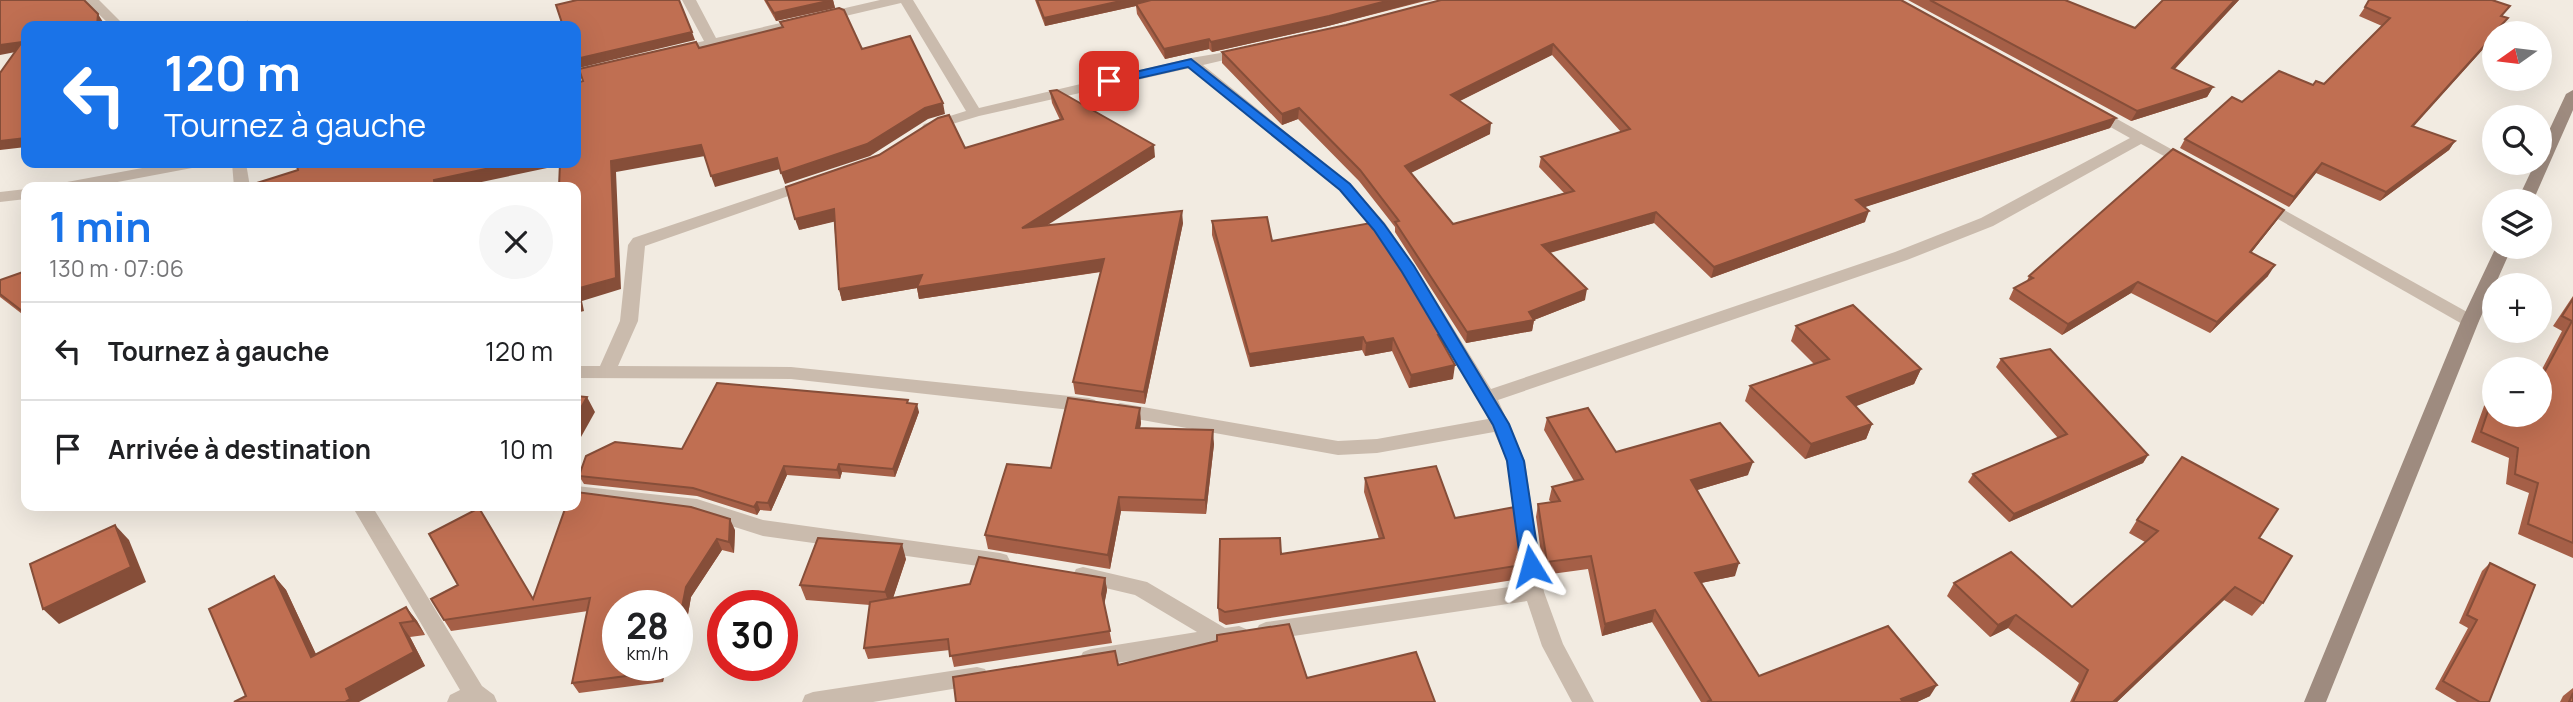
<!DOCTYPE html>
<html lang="fr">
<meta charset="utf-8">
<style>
:root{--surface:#fff;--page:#f6f6f6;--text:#202124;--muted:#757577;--line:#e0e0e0;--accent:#1a73e8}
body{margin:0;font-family:Manrope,sans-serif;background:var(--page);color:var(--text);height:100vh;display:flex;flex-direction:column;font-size:26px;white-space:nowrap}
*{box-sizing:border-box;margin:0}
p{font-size:23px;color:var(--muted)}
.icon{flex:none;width:38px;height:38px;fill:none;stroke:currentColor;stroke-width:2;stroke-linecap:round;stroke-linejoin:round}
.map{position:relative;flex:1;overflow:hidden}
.details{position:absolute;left:21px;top:182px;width:560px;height:329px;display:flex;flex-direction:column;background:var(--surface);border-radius:14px;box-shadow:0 7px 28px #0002}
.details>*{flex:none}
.top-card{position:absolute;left:21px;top:21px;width:560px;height:147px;border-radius:14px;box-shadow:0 7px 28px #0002;background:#1a73e8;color:#fff;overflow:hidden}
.needle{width:46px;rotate:256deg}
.controls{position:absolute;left:2482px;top:21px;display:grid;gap:14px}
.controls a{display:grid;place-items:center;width:70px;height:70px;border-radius:50%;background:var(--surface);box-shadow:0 7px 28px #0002;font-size:35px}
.speed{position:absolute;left:602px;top:590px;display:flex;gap:14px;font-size:35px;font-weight:700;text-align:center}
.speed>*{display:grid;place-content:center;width:91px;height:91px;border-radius:50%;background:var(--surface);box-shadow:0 7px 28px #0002;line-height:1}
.speed small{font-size:18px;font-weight:400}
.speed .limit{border:10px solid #d22;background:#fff;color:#111}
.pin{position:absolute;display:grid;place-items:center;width:60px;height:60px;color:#fff;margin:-30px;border-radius:14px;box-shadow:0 4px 10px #0006}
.me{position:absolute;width:77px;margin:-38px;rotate:352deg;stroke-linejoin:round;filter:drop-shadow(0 0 5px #0008)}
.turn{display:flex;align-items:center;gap:24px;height:147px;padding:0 28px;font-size:32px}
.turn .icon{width:91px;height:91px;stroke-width:2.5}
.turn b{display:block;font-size:49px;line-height:60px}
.round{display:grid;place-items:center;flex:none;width:74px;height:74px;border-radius:37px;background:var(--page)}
.headline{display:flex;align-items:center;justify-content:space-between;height:119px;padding:0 28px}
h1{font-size:42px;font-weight:700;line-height:52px;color:var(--accent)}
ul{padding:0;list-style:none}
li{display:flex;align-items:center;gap:21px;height:98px;padding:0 28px;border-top:2px solid var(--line)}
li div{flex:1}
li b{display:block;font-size:26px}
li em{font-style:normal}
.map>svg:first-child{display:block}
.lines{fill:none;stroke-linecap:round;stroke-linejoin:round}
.street{fill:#cabbad;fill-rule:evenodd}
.secondary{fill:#9e8b7f;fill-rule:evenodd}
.wall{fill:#a55f47;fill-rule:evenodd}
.shaded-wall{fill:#864e39}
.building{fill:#c06f52;stroke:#864e39;stroke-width:2;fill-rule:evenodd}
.route{fill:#1a73e8;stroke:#114b97;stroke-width:2}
</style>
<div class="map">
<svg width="2573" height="702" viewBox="0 0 2573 702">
<rect width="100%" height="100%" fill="#f2ebe1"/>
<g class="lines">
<g class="street">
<path d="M84,0H99L125,26H111Z"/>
<path d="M682,0H696L716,38L880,0H913L979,108L1191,58L1250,48V54L1203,65L1350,184L1385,223L1414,265L1491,389L1895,252L1981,218L2130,138L2089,115L2087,112L2089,109H2099L2198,164L2195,167H2185L2141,144L1993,226L1907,260L1498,400L1525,461L1544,592L1563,644L1594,702H1572L1542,646L1527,601L1266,640L1259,637L1256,631L1259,625L1266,622L1523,585L1507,461L1494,432L1377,453L1338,455L1114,415L1111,410L1114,405L1120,403L1338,441L1377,439L1488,419L1479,398C1438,332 1394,243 1339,190C1294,147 1238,107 1190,68L979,116L929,131L922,127L924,124L966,111L901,3L675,56L668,52L670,49L704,41Z"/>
<path d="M604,64L609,65V71L576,79V71Z"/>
<path d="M169,163H200L192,168L91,187H59L67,182Z"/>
<path d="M232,163H246L250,187H234Z"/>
<path d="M809,179L817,184L814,187L645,246L638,321L618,366L791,367L1089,398L1095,400L1098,405L1095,410L1089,412L791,379L576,378V366H600L620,321L628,245L633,238Z"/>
<path d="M26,189V199L0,202V192Z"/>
<path d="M2261,197L2476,317L2479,321L2476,325H2464L2255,206L2253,202L2255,198Z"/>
<path d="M576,486L697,499L763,520L1000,553L1007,555L1010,561L1007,567L1000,569L763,536L697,515L576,500Z"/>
<path d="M352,506H372L482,686L494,695L497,702H447L450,695L460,690Z"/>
<path d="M1083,567L1147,582L1225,628L1239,626L1246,629L1249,635L1246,641L1239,644L1091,667L1083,664L1080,658L1083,652L1091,649L1197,632L1135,595L1076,581L1073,575L1076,569Z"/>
<path d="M977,667L985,669L988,676L985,683L977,685L873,702H802L805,695L813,692Z"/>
</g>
<g class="secondary">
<path d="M2573,90V110L2533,201H2517L2535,163H2539V152L2566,94Z"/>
<path d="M2496,247H2512L2479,321L2326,702H2304L2461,321Z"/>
</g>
</g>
<g class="wall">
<path d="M764,0H833L835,8L776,21Z"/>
<path d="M1035,0H1433L1425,1L1328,26L1212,52L1209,49L1165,59L1137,14L1136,6L1045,26Z"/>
<path d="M1441,0L2116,118L2110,128L1864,207L1865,222L1711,278L1654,223L1550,253L1585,300L1534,320L1532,331L1466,343L1395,232V227L1359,181L1298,119L1282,125L1222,63V52L1346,25ZM1552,55L1621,132L1541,157L1539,167L1564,193L1453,224L1411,173L1490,134L1459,101Z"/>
<path d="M1908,0H2065L2135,28L2163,0H2239L2175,69L2213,87L2207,97L2131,121Z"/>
<path d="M2365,7L2502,17V27L2494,33V37L2413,126L2455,141L2449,150L2380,201L2316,173L2289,207L2180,148L2185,139L2242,102L2313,85L2324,84L2382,26L2359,16Z"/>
<path d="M1050,91L1155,157L1046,225L1183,223L1145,404L1075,394L1073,382L1101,272L919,299L917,288L842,301L839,289L834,221L799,230L1060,120L1052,103Z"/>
<path d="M2277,220L2251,253L2268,276L2210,333L2131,293L2062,335L2009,299L2014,288L2027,281L2029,276Z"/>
<path d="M1212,221L1446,347H1445L1453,379L1409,388L1392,351L1365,356L1362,350L1250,367L1212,235Z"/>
<path d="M26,271V317L0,297V280Z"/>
<path d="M2573,296V558L2518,534L2529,493L2506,484L2509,458L2471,442L2484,406L2493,396L2539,415V375L2562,331L2553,326Z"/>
<path d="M1796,326L1921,369L1914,384L1855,406L1872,424L1866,439L1805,459L1745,401L1750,386L1814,364L1791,341Z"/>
<path d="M2001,359L2148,455L2143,463L2009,522L1968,482L1973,474L2058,438L1996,367Z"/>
<path d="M909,403L919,412L895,477L842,472L840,479L787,475L771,511L760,510L757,515L697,496L584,484L579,476L682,449Z"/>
<path d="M1547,418L1616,452L1748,475L1697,490L1735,576L1701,583L1759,676L1930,696L1917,702H1701L1652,622L1602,636L1588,569L1544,575L1536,517L1538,504L1551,502L1549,500L1552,487L1574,481L1544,430Z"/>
<path d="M1141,423L1140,428L1214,444L1206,514L1121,511L1110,569L988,549L985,535L1051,468Z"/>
<path d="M1365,478L1455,518L1522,565L1520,579L1226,625L1219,621L1218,608L1379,539L1364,492Z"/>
<path d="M2137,520L2259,538L2263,603L2252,616L2224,600L2117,702H2070L2079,683L2008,628L1990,637L1947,596L1954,583L2072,607L2145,542L2129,533Z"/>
<path d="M735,530L734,553L722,550L691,597L683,643L677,644V606H618L666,665L663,682L579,693L572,683L588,611L451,631L444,620L534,599Z"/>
<path d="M906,559L893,598L1105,578L1107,590L1104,604L1112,643L954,667L950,650L868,659L864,648L870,605L806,600L800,585Z"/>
<path d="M2490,563L2489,702H2457L2435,689L2468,628L2459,623L2482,571Z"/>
<path d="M274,576L286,590L316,655L406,607L417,621L425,635L410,637L425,666L246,696Z"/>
<path d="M2573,688V702H2560L2563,696Z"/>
</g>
<g class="shaded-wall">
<path d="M833,0L835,8L776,21L774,13Z"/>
<path d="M1125,0H1163L1045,26L1044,18Z"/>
<path d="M1390,0H1426L1328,26L1212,52L1211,42Z"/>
<path d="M2235,0H2239L2166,78L2172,68Z"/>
<path d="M98,14L103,22V26H97Z"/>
<path d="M692,32L695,40L579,68L576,60V59Z"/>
<path d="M2494,35V37L2406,135L2412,126Z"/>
<path d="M1209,39V49L1165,59L1164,49Z"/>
<path d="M22,42L26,50L0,55V45Z"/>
<path d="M1553,44L1552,55L1450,106L1451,95Z"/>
<path d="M2213,87L2207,97L2131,121L2137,111Z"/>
<path d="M943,103L945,114L928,119L870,156L785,184L781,173L925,108Z"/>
<path d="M1299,108L1298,119L1282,125V114Z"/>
<path d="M2116,118L2110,128L1853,211L1856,200Z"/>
<path d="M1491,123L1490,134L1404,176L1405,166Z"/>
<path d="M26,138V147L0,150V141Z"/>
<path d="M2455,141L2449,150L2380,201L2386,192Z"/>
<path d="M701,145L705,156L616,172L621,289L582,301L584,311L576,313V289L611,161Z"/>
<path d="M1154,145L1155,157L1024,240L1022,228Z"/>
<path d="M777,158L780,169L715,187L711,176Z"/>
<path d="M514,163H565L566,164L458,187H435L434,180Z"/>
<path d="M2322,163L2316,173L2289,207L2294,197Z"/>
<path d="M834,209L837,221L799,230L795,219Z"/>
<path d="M2284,210L2277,220L2243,263L2250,252Z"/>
<path d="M1182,211L1183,223L1145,404L1144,392Z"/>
<path d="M1869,211L1865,222L1711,278L1714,267Z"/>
<path d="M1656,212L1654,223L1541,255L1542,245Z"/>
<path d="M1104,259L1105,271L919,299L917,288L842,301L839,289L922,275Z"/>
<path d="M2275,265L2268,276L2210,333L2217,322Z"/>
<path d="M2138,282L2131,293L2062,335L2068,324Z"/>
<path d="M1587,289L1585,300L1534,320L1532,331L1466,343L1467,332L1529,312Z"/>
<path d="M1447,333L1446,347L1437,348L1438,335Z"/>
<path d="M1363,337L1362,350L1250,367L1249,354Z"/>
<path d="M1393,338L1392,351L1365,356L1366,343Z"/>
<path d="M1455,365L1453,379L1409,388L1411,375Z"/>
<path d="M1921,369L1914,384L1841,412L1847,397Z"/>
<path d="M587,397L595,412L576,446V417Z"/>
<path d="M917,404L919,412L895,477L893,469Z"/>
<path d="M1140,408L1141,423L1137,442L1136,428Z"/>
<path d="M1872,424L1866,439L1805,459L1811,444Z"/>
<path d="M1213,430L1214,444L1206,514L1205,500Z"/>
<path d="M2148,455L2143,463L2009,522L2014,514Z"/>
<path d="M1753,462L1748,475L1687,493L1691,480Z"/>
<path d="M839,464L842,472L840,479L837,470Z"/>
<path d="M784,466L787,475L771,511L768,503Z"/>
<path d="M1119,497L1121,511L1110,569L1108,555Z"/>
<path d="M757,502L760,510L757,515L754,507Z"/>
<path d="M730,519L735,530L734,553L729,542Z"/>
<path d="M115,525L129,540L146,582L59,624L43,609Z"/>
<path d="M717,539L722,550L691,597L683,643L677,633L686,587Z"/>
<path d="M902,544L906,559L890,607L885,592Z"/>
<path d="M1739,563L1735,576L1691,585L1695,573Z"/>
<path d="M274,576L286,590L324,671L311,657Z"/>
<path d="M1105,578L1107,590L1104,606L1102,594Z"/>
<path d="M2235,587L2224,600L2117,702H2113Z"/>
<path d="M406,607L417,621L425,635L414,621Z"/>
<path d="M1655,610L1652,622L1602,636L1605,624Z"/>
<path d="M2016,615L2008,628L1990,637L1998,625Z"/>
<path d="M400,623L410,637L425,666L359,702H345L346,689Z"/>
<path d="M658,665H666L663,682L657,672Z"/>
<path d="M1937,685L1930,696L1917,702H1900L1901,699Z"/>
</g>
<g class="building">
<path d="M0,0H84L98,14L97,26H26V138L0,141V73L22,42L0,45Z"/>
<path d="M577,0H679L692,32L576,59V26H563L556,5Z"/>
<path d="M766,0H832L774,13Z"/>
<path d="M1037,0H1125L1044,18Z"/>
<path d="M1151,0H1390L1329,16L1211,42L1209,39L1164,49L1136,4Z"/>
<path d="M1441,0H1901L2116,118L1856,200L1869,211L1714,267L1656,212L1542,245L1587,289L1529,312L1534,320L1467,332L1395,222L1399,221L1360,170L1299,108L1282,114L1222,52L1346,25ZM1553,44L1630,129L1541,157L1574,191L1453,224L1405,166L1491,123L1451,95Z"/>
<path d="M1930,0H2065L2135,28L2163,0H2235L2172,68L2213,87L2137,111Z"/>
<path d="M2369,0H2492L2510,6L2501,16L2508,18L2494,33V35L2412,126L2455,141L2386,192L2322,163L2294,197L2185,139L2232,97L2242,102L2279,71L2313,85L2316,81L2324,84L2390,18L2365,7Z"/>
<path d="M839,8L844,10L862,49L910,36L943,103L925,108L867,144L781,173L777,158L711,176L701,145L611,161L616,278L576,289L578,299L576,300V187H559L560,163H576V83L583,81L579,69L696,42L699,48L783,27L780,22Z"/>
<path d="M247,22L249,26H232Z"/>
<path d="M1057,90L1154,145L1022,228L1182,211L1144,392L1073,382L1104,259L917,287L922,275L839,289L834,209L795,219L786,187L879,155L938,118L949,115L965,148L1063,119L1050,91Z"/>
<path d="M2173,149L2284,210L2250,252L2275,265L2217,322L2138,282L2068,324L2014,288L2033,278L2029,276Z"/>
<path d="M296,163H514L434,180L435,187H258L257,183L298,170Z"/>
<path d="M1267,217L1272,241L1376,222L1447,333L1438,335L1455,365L1411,375L1393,338L1366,343L1363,337L1249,354L1212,221Z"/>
<path d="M26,271V314L0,294V280Z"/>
<path d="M2573,299V543L2528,524L2538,483L2515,474L2518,448L2481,432L2493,396L2494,415H2539V382L2572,321L2562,316Z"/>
<path d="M1853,305L1921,369L1847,397L1872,424L1811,444L1750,386L1829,359L1796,326Z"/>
<path d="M2050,349L2148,455L2014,514L1973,474L2067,434L2001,359Z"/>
<path d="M717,383L908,400L907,403L917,404L893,469L839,464L837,470L784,466L768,503L757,502L754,507L693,488L579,476L586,456L615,442L682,449Z"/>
<path d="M576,396L587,397L576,417Z"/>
<path d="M1068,398L1140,408L1136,428L1213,430L1205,500L1119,497L1108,555L985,535L1007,464L1051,468Z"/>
<path d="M1588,408L1616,452L1720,423L1753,462L1691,480L1739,563L1695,573L1759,676L1888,626L1937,685L1901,699L1903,702H1707L1711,700L1655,610L1605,624L1591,556L1547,562L1538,504L1560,501L1552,487L1583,479L1547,418Z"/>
<path d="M2182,457L2278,509L2259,538L2292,556L2263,603L2235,587L2113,702H2073L2088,670L2016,615L1998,625L1954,583L2011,552L2072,607L2158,531L2137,520Z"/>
<path d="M1436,466L1455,518L1515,507L1522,565L1225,612L1218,608L1220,539L1280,538L1281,554L1384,538L1365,478Z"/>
<path d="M576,492L691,507L730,519L729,542L717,539L686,587L677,633V606H618V665H658L657,672L572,683L590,598L444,620L431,599L458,585L429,534L479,508L533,599L566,506H576Z"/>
<path d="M115,525L131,567L43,609L30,564Z"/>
<path d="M818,538L902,544L885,592L800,585Z"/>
<path d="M979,557L1105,578L1102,594L1110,631L950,656L948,639L864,648L870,602L970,584Z"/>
<path d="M2490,563L2535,585L2489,702H2480L2443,681L2477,620L2467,615Z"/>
<path d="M274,576L311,657L406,607L414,621L400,623L414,652L346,689L350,699L345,702H234L246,696L209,609Z"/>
<path d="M1289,624L1307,678L1416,652L1435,702H956L953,677L1115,651L1118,665L1217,641V635Z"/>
<path d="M2573,693V702H2569Z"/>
</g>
<path class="route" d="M1191,59L1350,184L1384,224L1414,266L1509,424L1524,461L1540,566L1537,571L1531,573L1524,571L1521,566L1507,461L1493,425L1402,272L1374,230L1340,190L1188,67L1109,85L1103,81L1105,79Z"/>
</svg>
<div class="controls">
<a><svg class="needle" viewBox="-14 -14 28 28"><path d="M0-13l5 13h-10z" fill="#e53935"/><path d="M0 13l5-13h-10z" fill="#757577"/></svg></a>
<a><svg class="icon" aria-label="search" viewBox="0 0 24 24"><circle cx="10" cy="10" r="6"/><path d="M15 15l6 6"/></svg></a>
<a><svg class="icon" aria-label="layers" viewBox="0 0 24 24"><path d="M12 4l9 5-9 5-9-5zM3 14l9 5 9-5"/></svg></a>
<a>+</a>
<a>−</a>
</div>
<div class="speed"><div>28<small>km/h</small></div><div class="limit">30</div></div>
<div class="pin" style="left:1109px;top:81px;background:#d93025"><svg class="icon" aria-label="arrive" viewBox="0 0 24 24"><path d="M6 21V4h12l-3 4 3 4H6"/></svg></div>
<svg class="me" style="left:1531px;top:566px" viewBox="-20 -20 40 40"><path d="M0-17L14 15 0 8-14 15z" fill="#1a73e8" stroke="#fff" stroke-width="4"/></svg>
<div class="top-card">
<div class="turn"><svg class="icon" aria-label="left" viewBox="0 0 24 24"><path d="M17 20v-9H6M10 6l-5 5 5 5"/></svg><div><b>120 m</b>Tournez à gauche</div></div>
</div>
<section class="details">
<div class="headline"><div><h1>1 min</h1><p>130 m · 07:06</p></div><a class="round"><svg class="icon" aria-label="close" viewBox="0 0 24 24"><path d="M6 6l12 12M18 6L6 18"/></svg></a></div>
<ul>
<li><svg class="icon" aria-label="left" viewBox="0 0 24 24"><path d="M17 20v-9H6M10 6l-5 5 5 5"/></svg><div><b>Tournez à gauche</b></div><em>120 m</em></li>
<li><svg class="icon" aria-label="arrive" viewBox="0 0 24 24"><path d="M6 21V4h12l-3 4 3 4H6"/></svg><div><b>Arrivée à destination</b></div><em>10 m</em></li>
</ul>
</section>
</div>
